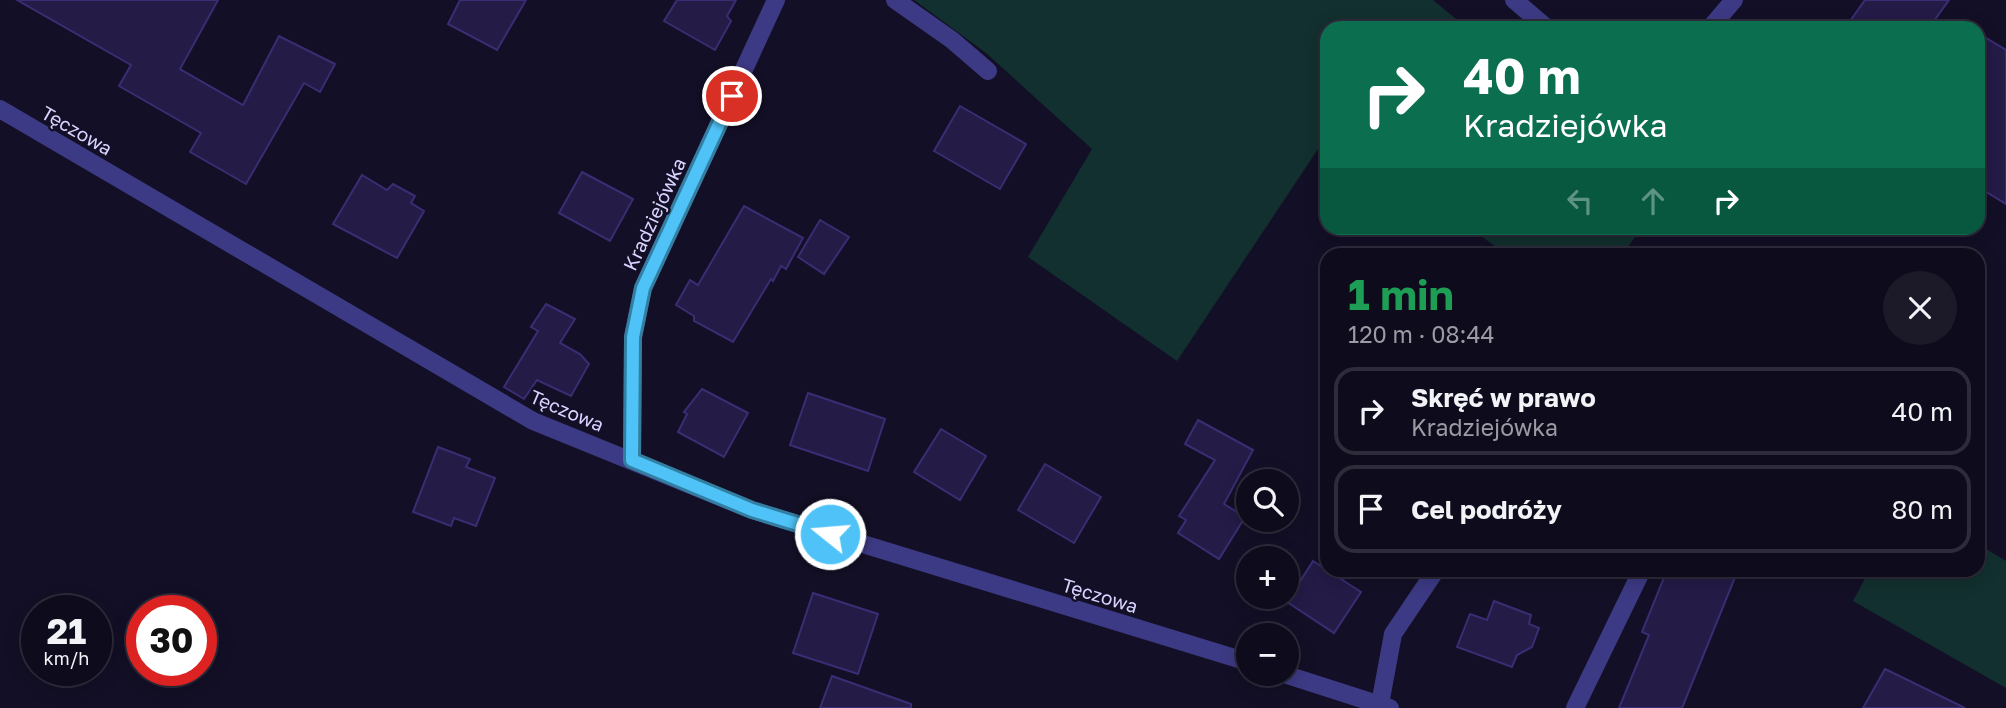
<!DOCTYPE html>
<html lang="pl">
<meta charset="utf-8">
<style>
:root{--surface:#0e0b1c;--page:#1c1929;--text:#f1f3f6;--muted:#9b9ba3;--line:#2e2b3b}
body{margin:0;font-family:"Golos Text",sans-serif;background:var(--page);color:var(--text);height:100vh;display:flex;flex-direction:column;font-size:26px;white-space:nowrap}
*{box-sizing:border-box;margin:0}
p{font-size:23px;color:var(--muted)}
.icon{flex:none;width:38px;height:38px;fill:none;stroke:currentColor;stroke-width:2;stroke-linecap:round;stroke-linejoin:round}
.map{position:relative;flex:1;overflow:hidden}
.sheet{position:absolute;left:1320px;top:248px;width:665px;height:329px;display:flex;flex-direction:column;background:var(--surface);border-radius:21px;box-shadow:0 4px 18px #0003,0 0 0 2px var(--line)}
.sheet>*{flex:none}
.banner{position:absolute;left:1320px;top:21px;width:665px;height:214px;border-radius:21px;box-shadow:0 4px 18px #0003,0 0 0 2px var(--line);background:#0b6e4f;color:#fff;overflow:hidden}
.fabs{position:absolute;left:1236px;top:469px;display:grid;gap:14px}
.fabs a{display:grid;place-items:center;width:63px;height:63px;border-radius:50%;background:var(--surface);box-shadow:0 4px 18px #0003,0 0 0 2px var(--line);font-size:35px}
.speed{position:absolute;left:21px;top:595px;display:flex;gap:14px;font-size:35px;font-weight:700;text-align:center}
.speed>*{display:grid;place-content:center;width:91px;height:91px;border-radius:50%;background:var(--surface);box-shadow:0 4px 18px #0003,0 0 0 2px var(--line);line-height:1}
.speed small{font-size:18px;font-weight:400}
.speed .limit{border:10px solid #d22;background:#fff;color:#111}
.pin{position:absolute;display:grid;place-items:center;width:60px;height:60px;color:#fff;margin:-30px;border:4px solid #fff;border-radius:50%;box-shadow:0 2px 7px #0007}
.me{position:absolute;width:77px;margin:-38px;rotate:287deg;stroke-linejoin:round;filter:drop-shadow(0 0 5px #0008)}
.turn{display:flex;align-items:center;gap:24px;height:147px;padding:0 28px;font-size:32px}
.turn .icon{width:91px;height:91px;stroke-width:2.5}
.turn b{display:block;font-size:49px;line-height:60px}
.lanes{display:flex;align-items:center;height:66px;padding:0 28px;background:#0003;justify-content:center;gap:35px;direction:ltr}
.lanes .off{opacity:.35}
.round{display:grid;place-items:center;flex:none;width:74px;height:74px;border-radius:37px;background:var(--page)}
.summary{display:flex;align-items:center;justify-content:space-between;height:119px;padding:0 28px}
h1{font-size:42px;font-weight:700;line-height:52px;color:#1e9e55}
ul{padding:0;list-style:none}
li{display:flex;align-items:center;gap:21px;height:88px;margin:0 14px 10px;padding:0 14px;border:4px solid var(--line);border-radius:21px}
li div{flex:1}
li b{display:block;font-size:26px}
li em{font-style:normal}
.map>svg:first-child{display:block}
.green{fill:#12302f}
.building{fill:#241b47;stroke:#3b2d73;stroke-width:2}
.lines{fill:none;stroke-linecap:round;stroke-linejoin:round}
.lane{stroke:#3d3a85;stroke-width:18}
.street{stroke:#3d3a85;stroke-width:18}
.route-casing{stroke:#337fa1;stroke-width:18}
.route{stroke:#4fc3f7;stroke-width:12}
.labels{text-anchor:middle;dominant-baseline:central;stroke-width:5;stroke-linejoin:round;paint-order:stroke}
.street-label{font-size:19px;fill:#d9d4ff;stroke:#130f26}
</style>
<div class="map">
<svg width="2006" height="708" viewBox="0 0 2006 708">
<rect width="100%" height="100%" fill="#130f26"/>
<g class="green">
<path d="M914,0H1433L1467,28H1326V137L1177,361L1028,257L1092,149L986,53Z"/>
<path d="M1470,228H1642L1621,256L1507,255Z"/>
<path d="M1978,544L2006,561V688L1853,601L1869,571L1978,570Z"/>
</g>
<g class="building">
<path d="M17,0H218L180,69L243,105L279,36L335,64L320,92L304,83L246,184L190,152L201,133L119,86L131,65Z"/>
<path d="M460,0H526L497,50L448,24Z"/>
<path d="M677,0H736L727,16L731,21L715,50L664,21Z"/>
<path d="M1865,0H1949L1929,28H1845Z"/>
<path d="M1978,33L2006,50V204L1978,187Z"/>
<path d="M960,106L1026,144L1000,189L934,151Z"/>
<path d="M582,172L633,199L610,241L559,213Z"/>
<path d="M362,175L387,190L393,184L415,196L411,203L424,211L397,258L333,224Z"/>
<path d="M744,206L803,238L786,269L781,266L773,281L771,279L733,342L694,321V316L676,305L690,280L698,285Z"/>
<path d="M820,220L849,237L824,274L798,257Z"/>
<path d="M546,304L575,319L560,343L580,354L589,364L571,396L537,380L524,399L504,387L538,331L531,327Z"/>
<path d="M702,389L748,413L724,457L678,432L687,414L684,412Z"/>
<path d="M808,393L885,419L868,471L790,445Z"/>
<path d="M1198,420L1253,450L1224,504L1245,517L1219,559L1178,533L1186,520L1179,516L1215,460L1185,444Z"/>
<path d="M941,429L986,456L960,500L914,472Z"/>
<path d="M438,447L470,459L466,467L495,478L476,526L454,518L451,526L413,512Z"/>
<path d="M1045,464L1101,497L1074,543L1018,510Z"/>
<path d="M1313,561L1361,592L1334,633L1287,602Z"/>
<path d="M1667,570H1738L1682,708H1619L1649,635L1642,632Z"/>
<path d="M813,593L878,614L858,674L793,653Z"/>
<path d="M1494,601L1531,615L1529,624L1539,628L1532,647L1517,655L1512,667L1457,647L1470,614L1487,620Z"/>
<path d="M1885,669L1965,708H1863Z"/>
<path d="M832,676L911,704V708H820Z"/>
</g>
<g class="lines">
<g class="lane">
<path d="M895,0L952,40L988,71"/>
<path d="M1514,0L1547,28"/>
<path d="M1710,28L1734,0"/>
<path d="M1380,704L1393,634L1436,570"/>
<path d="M1575,708L1642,570"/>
</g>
<g class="street">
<path d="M0,109L533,421L752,510L1248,662"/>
<path d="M632,460L633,337L643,288L776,0"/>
<path d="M1284,674L1390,708"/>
</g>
</g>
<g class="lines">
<defs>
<path id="route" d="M732,96L643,288L633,337L632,460L752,510L830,534"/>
</defs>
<use href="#route" class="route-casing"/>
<use href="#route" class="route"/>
</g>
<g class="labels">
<g class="street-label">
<text transform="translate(77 130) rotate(30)">Tęczowa</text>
<text transform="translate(654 214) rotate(-65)">Kradziejówka</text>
<text transform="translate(567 410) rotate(23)">Tęczowa</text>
<text transform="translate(1100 595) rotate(17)">Tęczowa</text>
</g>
</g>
</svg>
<div class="fabs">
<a><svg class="icon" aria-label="search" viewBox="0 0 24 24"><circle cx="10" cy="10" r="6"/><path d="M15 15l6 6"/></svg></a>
<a>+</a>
<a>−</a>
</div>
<div class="speed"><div>21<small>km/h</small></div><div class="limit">30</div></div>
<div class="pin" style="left:732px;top:96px;background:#d93025"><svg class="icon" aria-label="arrive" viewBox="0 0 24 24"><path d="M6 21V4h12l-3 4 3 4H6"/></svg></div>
<svg class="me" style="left:830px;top:534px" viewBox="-20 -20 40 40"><circle r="17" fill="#4fc3f7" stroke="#fff" stroke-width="3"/><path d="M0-11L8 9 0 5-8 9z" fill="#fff"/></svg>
<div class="banner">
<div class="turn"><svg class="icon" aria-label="right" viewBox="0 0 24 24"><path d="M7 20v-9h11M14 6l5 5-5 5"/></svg><div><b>40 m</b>Kradziejówka</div></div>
<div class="lanes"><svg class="icon off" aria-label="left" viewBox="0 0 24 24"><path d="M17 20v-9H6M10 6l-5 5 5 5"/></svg><svg class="icon off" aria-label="ahead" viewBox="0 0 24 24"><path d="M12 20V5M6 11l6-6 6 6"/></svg><svg class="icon" aria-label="right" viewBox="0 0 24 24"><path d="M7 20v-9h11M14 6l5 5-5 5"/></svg></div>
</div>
<section class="sheet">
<div class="summary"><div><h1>1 min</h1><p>120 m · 08:44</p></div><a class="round"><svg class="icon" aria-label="close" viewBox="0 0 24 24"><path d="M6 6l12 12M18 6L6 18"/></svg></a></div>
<ul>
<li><svg class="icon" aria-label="right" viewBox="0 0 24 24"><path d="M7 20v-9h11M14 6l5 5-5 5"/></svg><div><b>Skręć w prawo</b><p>Kradziejówka</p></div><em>40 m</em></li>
<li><svg class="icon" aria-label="arrive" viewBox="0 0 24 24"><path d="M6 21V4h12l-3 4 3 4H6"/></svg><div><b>Cel podróży</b></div><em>80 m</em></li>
</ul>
</section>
</div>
